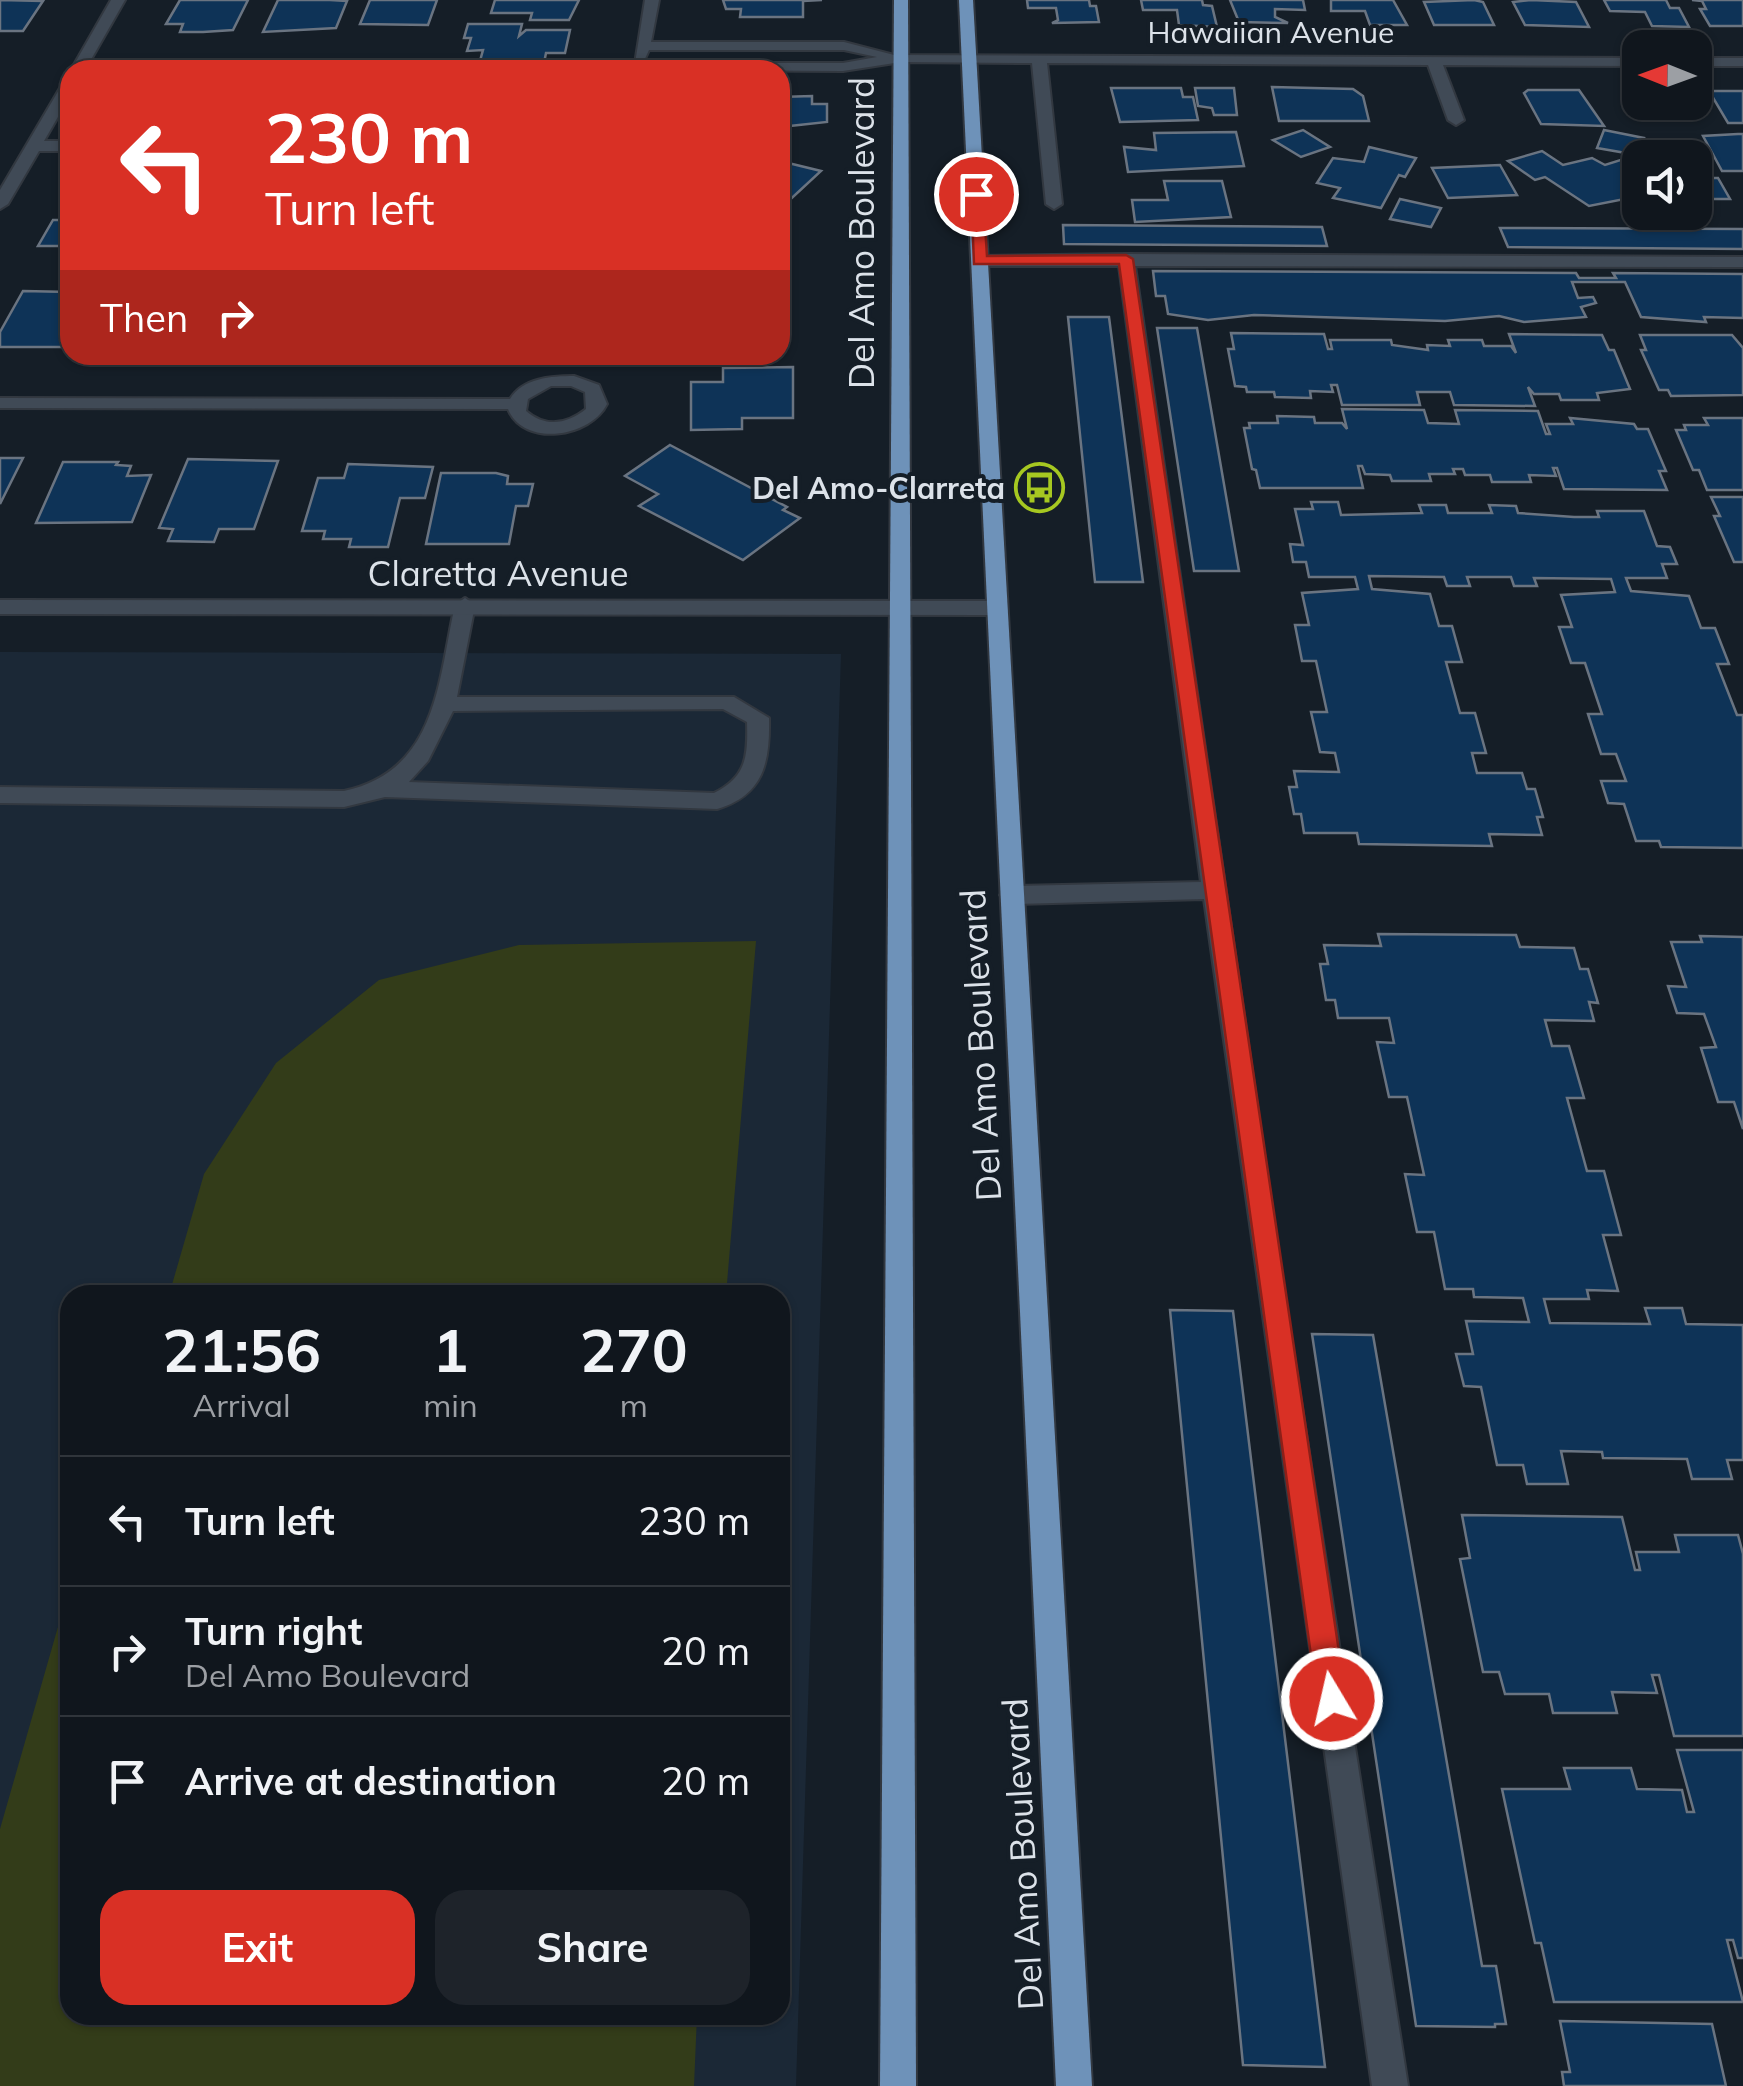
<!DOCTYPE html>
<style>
:root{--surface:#10161d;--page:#1e232a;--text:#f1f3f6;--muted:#9c9fa4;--line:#30353b;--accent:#d93025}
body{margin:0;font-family:Mulish,sans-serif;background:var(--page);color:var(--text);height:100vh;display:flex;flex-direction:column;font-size:38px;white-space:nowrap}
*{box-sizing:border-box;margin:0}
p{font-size:32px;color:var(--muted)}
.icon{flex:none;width:55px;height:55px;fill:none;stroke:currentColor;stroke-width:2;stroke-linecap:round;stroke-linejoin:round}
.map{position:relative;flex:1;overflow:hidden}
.details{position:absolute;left:60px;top:1285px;width:730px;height:740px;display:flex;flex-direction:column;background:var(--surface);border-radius:30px;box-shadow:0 2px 8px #0004,0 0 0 2px var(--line)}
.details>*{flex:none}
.hud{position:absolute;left:60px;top:60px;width:730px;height:305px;border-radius:30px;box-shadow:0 2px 8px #0004,0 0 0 2px var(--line);background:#d93025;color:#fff;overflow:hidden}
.needle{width:65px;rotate:271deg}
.buttons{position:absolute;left:1622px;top:30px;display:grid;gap:20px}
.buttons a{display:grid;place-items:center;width:90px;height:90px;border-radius:20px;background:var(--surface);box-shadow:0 2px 8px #0004,0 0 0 2px var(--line);font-size:50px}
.pin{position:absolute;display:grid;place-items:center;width:85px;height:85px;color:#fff;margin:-42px;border:5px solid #fff;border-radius:50%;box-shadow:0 2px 10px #0007}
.me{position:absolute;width:110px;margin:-55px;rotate:351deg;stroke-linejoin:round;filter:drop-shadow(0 0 8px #0008)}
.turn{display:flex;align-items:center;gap:35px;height:210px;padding:0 40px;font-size:45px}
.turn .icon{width:130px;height:130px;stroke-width:2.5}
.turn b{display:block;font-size:70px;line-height:85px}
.then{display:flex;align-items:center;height:95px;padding:0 40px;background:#0003;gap:20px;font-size:38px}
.eta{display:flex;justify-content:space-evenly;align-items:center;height:170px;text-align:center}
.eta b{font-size:60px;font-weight:700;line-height:70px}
.primary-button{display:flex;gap:20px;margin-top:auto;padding:20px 40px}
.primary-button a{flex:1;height:115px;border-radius:30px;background:var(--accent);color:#fff;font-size:40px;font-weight:700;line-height:115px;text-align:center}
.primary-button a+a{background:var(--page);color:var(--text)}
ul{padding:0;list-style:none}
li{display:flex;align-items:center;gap:30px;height:130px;padding:0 40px;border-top:2px solid var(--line)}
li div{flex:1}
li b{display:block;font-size:38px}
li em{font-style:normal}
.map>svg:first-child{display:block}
.built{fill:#1b2836;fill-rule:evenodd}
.green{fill:#333c19}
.building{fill:#0e3357;stroke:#6a7481;stroke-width:2.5}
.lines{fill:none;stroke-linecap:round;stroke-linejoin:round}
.service-casing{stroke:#323840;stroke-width:4}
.minor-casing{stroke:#323840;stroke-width:4}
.primary-casing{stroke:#323840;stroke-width:4}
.service{fill:#404a56;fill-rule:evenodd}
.minor{fill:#404a56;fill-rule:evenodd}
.primary{fill:#6e92b9;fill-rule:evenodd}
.route{fill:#d93025;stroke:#8d1f18;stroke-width:2.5}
.labels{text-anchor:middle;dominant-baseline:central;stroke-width:8;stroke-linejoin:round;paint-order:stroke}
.far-street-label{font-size:30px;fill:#dce2e9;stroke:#151e27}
.far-poi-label{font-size:30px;font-weight:bold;fill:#dce2e9;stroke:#151e27;text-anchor:end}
.street-label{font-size:35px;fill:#dce2e9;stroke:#151e27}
</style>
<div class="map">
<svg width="1743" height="2086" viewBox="0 0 1743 2086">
<rect width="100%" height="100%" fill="#151e27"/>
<path class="built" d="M0,652L841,654L796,2086H0ZM70,1295H780V2015H70Z"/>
<g class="green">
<path d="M756,941L726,1295H169L204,1174L276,1063L379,980L519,945Z"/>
<path d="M70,1585V2015H697L694,2086H0V1829Z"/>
</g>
<g class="building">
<path d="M0,0L43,1L23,31H0Z"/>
<path d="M180,0H248L233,30L203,32H180L183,24H166Z"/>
<path d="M278,0H330L347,1L336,28L263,32Z"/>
<path d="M370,0H437L428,25L360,24Z"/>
<path d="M495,0H579L569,20H530L532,13H491Z"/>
<path d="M723,0H822L803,1V17H740L741,9H726Z"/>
<path d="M1027,0H1089L1090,6H1096L1099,22L1052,23L1058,20L1056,8H1028Z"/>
<path d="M1141,0H1202L1203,5L1212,6L1217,27L1179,25L1177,10H1143Z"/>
<path d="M1230,0H1303L1305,10L1275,9V17L1288,23L1239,22Z"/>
<path d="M1331,0H1393L1407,25H1370L1365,11H1331Z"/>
<path d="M1474,0L1483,2L1494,25H1434L1424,2Z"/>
<path d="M1531,0L1576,2L1589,27L1525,25L1513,2Z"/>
<path d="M1604,0H1666L1670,8H1679L1689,27L1652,26L1645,12L1610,11Z"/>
<path d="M1743,0V26H1710L1700,9H1706L1702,1L1692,0Z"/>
<path d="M468,24H522L519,36L526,30H570L565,53H546L543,68H478L483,50L467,51L471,38H464Z"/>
<path d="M145,64H216L213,70H141Z"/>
<path d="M248,66H319L317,70H246Z"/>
<path d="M1272,87L1353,89L1363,96L1369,121H1279Z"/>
<path d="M1111,88H1181L1183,97H1193L1198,120L1120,122Z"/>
<path d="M1195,88H1234L1237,115H1214L1212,108L1198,106Z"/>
<path d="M1528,90H1579L1604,126L1541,124L1524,93Z"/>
<path d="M1709,91H1743V123H1728Z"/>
<path d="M812,96V104H827V122L780,127V97Z"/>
<path d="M1650,102H1689L1693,109H1653Z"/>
<path d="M1303,130L1330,147L1301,157L1273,140Z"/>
<path d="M1604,130L1644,138L1640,150L1651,152L1649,157L1597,148Z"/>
<path d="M1236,132L1244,166L1128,172L1124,147L1156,150L1154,133Z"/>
<path d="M1738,134H1743V171H1722L1703,136Z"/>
<path d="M1369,147L1416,158L1405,177L1399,175L1381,208L1333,198L1340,188L1317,183L1333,158L1364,162Z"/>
<path d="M1542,151L1563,165L1592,158L1605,165L1630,157L1640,163V180L1634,182L1640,186V196L1589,206L1545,177L1535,180L1508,161Z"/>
<path d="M780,161L821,171L781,208L780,207Z"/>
<path d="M1500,165L1517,195L1448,198L1432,168Z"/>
<path d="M1695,178H1718L1730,199H1695Z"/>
<path d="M1164,181H1222L1231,217L1135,222L1132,200H1168Z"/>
<path d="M1400,199L1441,208L1431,227L1390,219Z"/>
<path d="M70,202V246H38L53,220H60Z"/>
<path d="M1063,225L1322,227L1327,246L1064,244Z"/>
<path d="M1500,228L1743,229V249L1508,247Z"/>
<path d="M1153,271L1576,273L1579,278H1616L1613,273L1743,274V318L1704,317L1706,322L1641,317L1625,282H1572L1578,298L1593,297L1596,303L1581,307L1586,317L1524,322L1499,316L1445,321L1254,315L1208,320L1168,314L1165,296H1156Z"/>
<path d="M23,291L70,292V347H0V332Z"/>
<path d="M1068,317H1109L1143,582H1095Z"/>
<path d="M1157,328H1197L1239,571H1194Z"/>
<path d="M1231,333L1324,334L1328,349H1332L1330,340H1391L1392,345L1428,350L1427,345L1450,346L1448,340H1482L1484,346H1511L1516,353L1509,334L1602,335L1609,350H1614L1630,389L1597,393L1599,400H1561L1559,394H1534L1528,387L1535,406L1454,405L1450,392H1417L1420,405H1342L1337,385H1331L1333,392L1310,391L1311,398L1275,397L1274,392H1247L1246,387L1235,386L1228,349H1234Z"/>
<path d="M1640,335H1732L1743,348V395L1671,396L1668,390H1659L1641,350H1646Z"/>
<path d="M793,367V418H742V429L691,430V382H723V368Z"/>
<path d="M1342,409L1424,410L1428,423L1459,424L1455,410L1538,411L1546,434H1550L1546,424H1573L1570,418L1634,424L1637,429H1648L1666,471H1659L1667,490L1564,489L1557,468H1553L1556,476L1529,475L1531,482H1492L1490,475H1465L1463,469H1453L1455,474H1429L1431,481H1392L1390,475L1365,474L1362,466H1358L1363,488H1260L1256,470L1252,469L1244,428H1250L1249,423H1278L1277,416L1314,417L1315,423H1342L1347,429Z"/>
<path d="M1704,418H1743V490H1707L1699,470H1693L1676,430H1686L1684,425H1708Z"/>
<path d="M670,445L787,507L783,510L800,518L743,560L639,506L658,494L625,476Z"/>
<path d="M0,458H23L0,504Z"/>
<path d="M188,459L278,461L254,529H219L214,542L168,541L173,529L159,528Z"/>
<path d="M63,462H118L116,465L131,466L127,476L151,475L132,522L36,523Z"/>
<path d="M348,464L433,467L425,498H400L388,547H349L351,539H323L325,531H302L318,478H344Z"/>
<path d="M441,473H496L508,476L507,484H533L528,506H516L509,544H426Z"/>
<path d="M1711,497H1743V562H1734L1714,516H1720Z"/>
<path d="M1311,502H1338L1341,515L1422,513L1419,505H1446L1448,513H1492L1489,505L1516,506L1518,513L1574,517H1599L1597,511H1644L1657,546L1670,547L1677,564H1662L1667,578H1626L1631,591L1689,596L1701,628H1715L1729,664H1717L1737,715H1743V848L1661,847L1659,841H1636L1624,804L1608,803L1601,781H1626L1616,754H1601L1588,714H1602L1585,663H1571L1559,627H1572L1561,595L1615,592L1611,579L1534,578L1537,586H1514L1511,577H1467L1470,586H1447L1444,577L1369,576L1372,589L1430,594L1439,626H1452L1462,662H1446L1460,713H1475L1486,753H1472L1477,773H1522L1527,789H1535L1543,817H1537L1542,835L1489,834L1492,846L1359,844L1357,833H1304L1301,814H1294L1289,787H1297L1294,771L1339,772L1335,753L1320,752L1311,712H1327L1316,661H1302L1295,625H1309L1302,593L1358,589L1355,577H1309L1306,562H1293L1290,544L1303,545L1295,509H1313Z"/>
<path d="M1378,934L1516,935L1520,947L1574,948L1580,969H1588L1598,1003L1589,1002L1594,1021L1545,1020L1552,1046H1569L1584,1098H1567L1587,1171H1604L1621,1235H1603L1618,1291L1587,1290L1589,1299H1544L1550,1323L1650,1324L1645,1308H1682L1686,1324L1743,1325V1460H1727L1732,1479H1692L1687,1459L1603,1458L1602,1452L1561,1451L1568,1484H1527L1523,1465H1497L1481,1387L1464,1386L1456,1354H1473L1466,1321L1529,1322L1523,1298L1474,1297L1473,1289H1445L1434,1232H1417L1405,1174L1424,1175L1407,1097H1389L1377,1042L1394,1043L1389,1018H1338L1335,1000H1326L1320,964H1328L1324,945L1381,946Z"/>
<path d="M1700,936L1743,937V1129L1734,1102H1718L1701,1048L1716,1047L1704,1014L1677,1013L1668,986L1686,987L1671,942H1702Z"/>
<path d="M1170,1310L1233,1311L1325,2067L1243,2065Z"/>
<path d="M1312,1334L1373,1335L1482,1966H1496L1506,2024H1495V2027L1416,2026Z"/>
<path d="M1462,1515L1622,1517L1635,1570H1640L1636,1552H1679L1675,1535H1738L1743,1554V1736H1674L1659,1675H1652L1657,1693L1612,1692L1617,1713H1553L1549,1694H1505L1499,1672H1483L1460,1559L1470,1558Z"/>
<path d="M1677,1750H1743V1958H1738L1733,1940H1727L1743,2002H1554L1541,1943H1535L1502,1789H1570L1564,1768H1631L1637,1789L1682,1790L1687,1812H1694Z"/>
<path d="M1560,2021L1712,2024L1726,2086H1564L1562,2072H1570Z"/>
</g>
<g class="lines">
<defs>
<g id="service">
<path d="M1126,254L1743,257V267L1135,266L1287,1312L1408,2086H1372L1204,899L1012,904L1000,895L1012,886L1201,882L1119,266H980L972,261L980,256Z"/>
<path d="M465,598L475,605L457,697H734L769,718C770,762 764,795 717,809L385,797L344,807L0,803V787L344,791C437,771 438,682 455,605ZM723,709L747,722C748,755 747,777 714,793L409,782L428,761L453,711Z"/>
</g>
<g id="minor">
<path d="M111,0H125L85,70H71Z"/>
<path d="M645,0H659L651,42H844L894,55L1640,58V66L1443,65L1464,120L1456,125L1448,120L1428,65L1047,63L1062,204L1054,209L1046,204L1032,63L901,62L843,71L634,70ZM649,50H844L877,57L843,63H643Z"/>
<rect x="1695" y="58" width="48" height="8"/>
<path d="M70,79V96L44,141H70V151H39L8,204L0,209V190L63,83Z"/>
<path d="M574,376L599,385L607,404C591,437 524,448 508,409L0,408V398L510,399C523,378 551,376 574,376ZM551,386H571L585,392L586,409C567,424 546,428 526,411L528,399Z"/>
<path d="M0,600L997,601L1007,608L997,615L0,614Z"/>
</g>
<g id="primary">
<path d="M894,0H908L916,2086H880Z"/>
<path d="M959,0H973L1092,2086H1056Z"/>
</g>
</defs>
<use href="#service" class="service-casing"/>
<use href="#minor" class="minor-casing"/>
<use href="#primary" class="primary-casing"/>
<use href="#service" class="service"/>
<use href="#minor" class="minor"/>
<use href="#primary" class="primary"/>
</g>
<path class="route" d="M971,191L983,194L987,256L1126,255L1133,259L1346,1699L1342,1710L1332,1714L1321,1710L1317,1699L1119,264H974Z"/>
<defs>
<symbol id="bus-ring" viewBox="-11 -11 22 22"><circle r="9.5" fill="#151e27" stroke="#a6c821" stroke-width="1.5"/><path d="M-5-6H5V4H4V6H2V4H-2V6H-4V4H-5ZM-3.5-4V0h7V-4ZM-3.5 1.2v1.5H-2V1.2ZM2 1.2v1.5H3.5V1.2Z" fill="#a6c821"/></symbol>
</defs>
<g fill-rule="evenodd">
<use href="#bus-ring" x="1012" y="460" width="55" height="55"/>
</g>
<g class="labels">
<g class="far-street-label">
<text x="1271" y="32">Hawaiian Avenue</text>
</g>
<g class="far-poi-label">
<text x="1005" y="488">Del Amo-Clarreta</text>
</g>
<g class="street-label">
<text transform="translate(861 233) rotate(-90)">Del Amo Boulevard</text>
<text x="498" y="573">Claretta Avenue</text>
<text transform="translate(980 1045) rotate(-93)">Del Amo Boulevard</text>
<text transform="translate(1022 1854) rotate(-93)">Del Amo Boulevard</text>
</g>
</g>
</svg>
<div class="buttons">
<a><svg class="needle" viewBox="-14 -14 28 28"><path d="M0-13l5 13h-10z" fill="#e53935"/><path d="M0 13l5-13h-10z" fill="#9c9fa4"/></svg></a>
<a><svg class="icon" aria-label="sound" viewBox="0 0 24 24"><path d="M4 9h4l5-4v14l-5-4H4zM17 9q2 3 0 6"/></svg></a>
</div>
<div class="pin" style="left:976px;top:194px;background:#d93025"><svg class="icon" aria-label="arrive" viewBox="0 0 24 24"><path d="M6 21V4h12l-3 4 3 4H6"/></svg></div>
<svg class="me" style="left:1332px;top:1699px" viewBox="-20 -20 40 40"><circle r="17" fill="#d93025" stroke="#fff" stroke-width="3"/><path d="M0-11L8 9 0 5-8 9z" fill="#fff"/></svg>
<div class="hud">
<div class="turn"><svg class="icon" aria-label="left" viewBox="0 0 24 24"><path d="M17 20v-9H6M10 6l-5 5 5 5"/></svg><div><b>230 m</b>Turn left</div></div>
<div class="then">Then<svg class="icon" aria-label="right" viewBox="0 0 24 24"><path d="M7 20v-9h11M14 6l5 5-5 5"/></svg></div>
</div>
<section class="details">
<div class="eta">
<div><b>21:56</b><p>Arrival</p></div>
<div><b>1</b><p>min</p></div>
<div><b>270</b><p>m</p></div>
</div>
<ul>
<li><svg class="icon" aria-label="left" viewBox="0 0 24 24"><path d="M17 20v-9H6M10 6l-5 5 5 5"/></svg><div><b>Turn left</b></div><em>230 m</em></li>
<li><svg class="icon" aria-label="right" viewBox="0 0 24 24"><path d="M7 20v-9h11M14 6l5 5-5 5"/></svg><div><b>Turn right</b><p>Del Amo Boulevard</p></div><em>20 m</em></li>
<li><svg class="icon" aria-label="arrive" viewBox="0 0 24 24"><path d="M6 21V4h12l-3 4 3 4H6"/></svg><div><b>Arrive at destination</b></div><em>20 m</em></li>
</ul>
<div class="primary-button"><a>Exit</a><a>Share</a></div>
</section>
</div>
